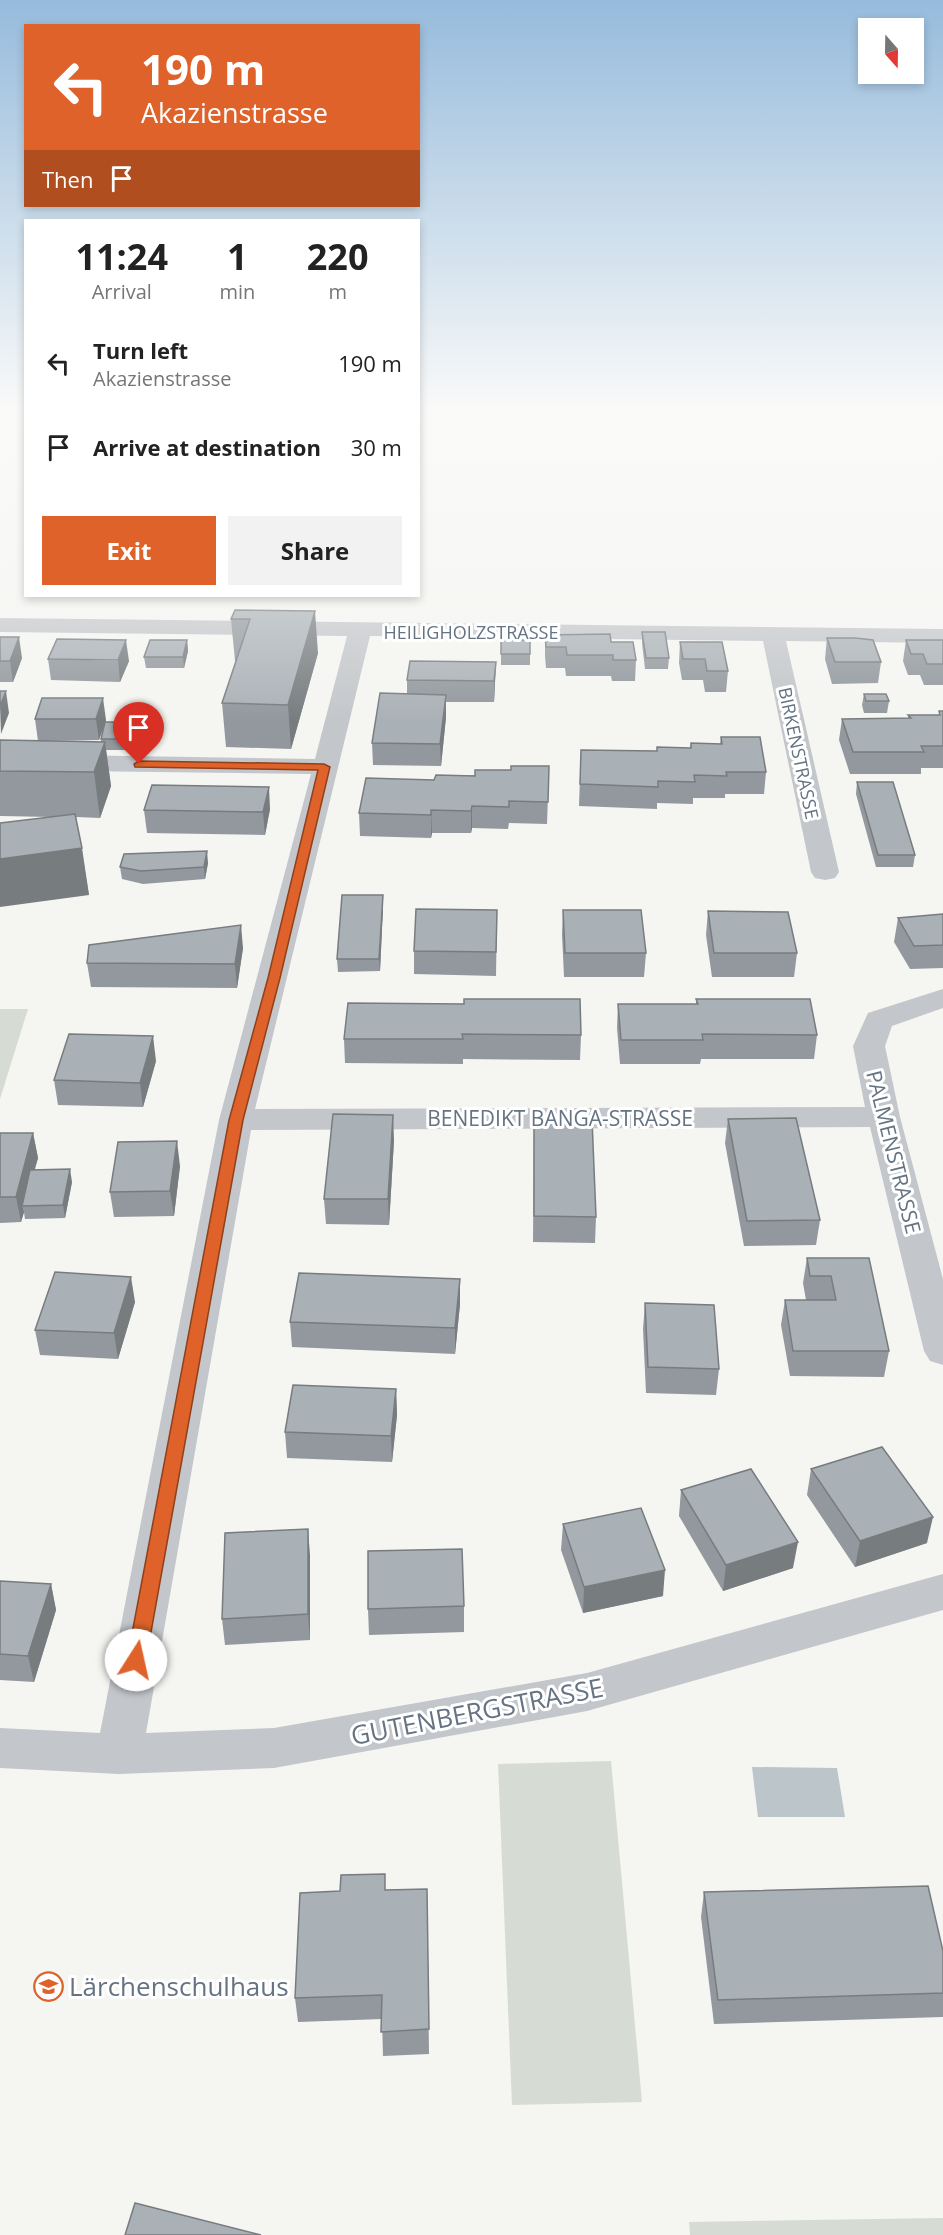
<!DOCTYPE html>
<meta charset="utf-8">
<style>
:root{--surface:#fff;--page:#f2f2f2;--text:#222;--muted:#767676;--accent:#de6229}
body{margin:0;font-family:"Open Sans",sans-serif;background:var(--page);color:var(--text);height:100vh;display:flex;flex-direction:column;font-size:22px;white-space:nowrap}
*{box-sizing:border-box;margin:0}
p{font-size:20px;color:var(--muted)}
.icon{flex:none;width:33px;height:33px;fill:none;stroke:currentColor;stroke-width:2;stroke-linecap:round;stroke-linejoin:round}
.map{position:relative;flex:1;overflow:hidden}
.drawer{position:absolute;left:24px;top:219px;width:396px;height:378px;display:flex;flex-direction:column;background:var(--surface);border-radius:0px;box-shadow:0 3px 9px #0003}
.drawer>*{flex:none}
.hud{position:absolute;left:24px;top:24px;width:396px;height:183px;border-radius:0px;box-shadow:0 3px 9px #0003;background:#de6229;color:#fff;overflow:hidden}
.needle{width:39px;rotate:160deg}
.tools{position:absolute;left:858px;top:18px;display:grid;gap:12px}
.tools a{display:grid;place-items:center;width:66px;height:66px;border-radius:0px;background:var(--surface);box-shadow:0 3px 9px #0003;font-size:30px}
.pin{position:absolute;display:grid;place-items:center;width:51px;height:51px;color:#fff;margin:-62px -26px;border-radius:50% 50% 50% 0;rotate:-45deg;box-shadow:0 0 6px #0007}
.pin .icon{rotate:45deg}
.me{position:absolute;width:66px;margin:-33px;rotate:10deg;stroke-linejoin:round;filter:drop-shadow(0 0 4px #0008)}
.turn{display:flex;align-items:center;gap:21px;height:126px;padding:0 18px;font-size:27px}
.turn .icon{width:78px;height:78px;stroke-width:2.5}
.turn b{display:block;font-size:42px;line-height:51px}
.then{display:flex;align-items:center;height:57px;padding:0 18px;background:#0003;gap:12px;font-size:22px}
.eta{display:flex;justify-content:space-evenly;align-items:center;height:102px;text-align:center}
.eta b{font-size:36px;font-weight:700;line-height:42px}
.button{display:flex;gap:12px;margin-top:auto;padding:12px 18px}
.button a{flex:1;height:69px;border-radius:0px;background:var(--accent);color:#fff;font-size:24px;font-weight:700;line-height:69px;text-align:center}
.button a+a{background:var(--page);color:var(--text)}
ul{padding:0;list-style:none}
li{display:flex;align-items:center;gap:18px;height:84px;padding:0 18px}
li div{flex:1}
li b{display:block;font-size:22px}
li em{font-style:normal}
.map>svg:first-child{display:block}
.green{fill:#d6dcd3}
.water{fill:#bcc5ca}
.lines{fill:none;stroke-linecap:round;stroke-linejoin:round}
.minor{fill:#c3c6ca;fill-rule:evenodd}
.wall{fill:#92989d}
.shaded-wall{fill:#777c7f}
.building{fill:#aab1b6;stroke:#777c7f;stroke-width:1.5}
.route{fill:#de6229;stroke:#90401b;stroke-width:1.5}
.labels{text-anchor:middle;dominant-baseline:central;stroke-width:6;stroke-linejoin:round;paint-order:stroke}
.far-street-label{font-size:18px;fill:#657382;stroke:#fff}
.street-label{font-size:21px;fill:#657382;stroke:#fff}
.near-street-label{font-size:26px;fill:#657382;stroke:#fff}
.near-poi-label{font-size:26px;fill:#657382;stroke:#fff;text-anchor:start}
</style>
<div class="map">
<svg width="943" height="2235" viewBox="0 0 943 2235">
<rect width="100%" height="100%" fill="#f5f5f2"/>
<g class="green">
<path d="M0,1009H28L0,1099Z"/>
<path d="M611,1761L642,2102L512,2105L498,1764Z"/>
<path d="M943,2218V2235H690L689,2222Z"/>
</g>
<path class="water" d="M752,1767L837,1768L845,1817H758Z"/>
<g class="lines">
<path class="minor" d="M0,618L943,629V643L786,641L839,872L835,878L825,880L815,878L811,872L763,641L370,636L255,1109L865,1107L853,1046L868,1013L943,989V1008L892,1026L885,1046L900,1117L943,1279V1365L930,1361L924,1351L870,1127L251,1130L146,1733L274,1728L587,1673L943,1574V1610L587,1711L274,1768L119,1774L0,1768V1728L100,1733L219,1120L311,774L0,770V754L315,759L347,636L0,632Z"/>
</g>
<g class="wall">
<path d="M235,610L318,653L291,749L226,747L222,703L236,661H235L231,619Z"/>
<path d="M642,632L669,658L668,669H645L642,643Z"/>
<path d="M545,635L611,642L636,660L635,681H612L611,676H566L565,668H546L545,656Z"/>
<path d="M0,637L22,658L13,682H0Z"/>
<path d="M827,638L881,662L878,683L832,684L825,659Z"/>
<path d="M187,640L188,651L184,668H146L144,657Z"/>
<rect x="501" y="640" width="29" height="25"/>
<path d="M906,640H943V685H924L920,675H908L903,661Z"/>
<path d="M680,642L728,671L726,692H705L703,680H682L679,663Z"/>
<path d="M48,659L129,661L120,682L51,680Z"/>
<path d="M496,662L494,702H446V717L441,766L373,765L372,743L407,694V680Z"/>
<path d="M864,694L889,701L887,713H864L862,705Z"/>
<path d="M42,698L106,720L99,740L42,741L101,742V739L129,734L125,750H106L111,786L100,818L76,817L89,895L52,817L0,816V740L38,741L35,719Z"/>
<path d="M939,711H943V768H921V774H850L839,740L842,719L908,718V715H939Z"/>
<path d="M721,737L766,772L764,794H725V798H693V804L657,803V809L579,806L581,750L656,751L690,748L691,743L720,744Z"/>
<path d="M549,766L547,824L509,823L508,829L472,828L471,833H432L431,838L360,836L359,813L434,780Z"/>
<path d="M857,782L915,855L913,867H876L856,794Z"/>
<path d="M270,809L265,835L147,833L144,810Z"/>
<path d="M208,863L205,879L143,884L122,879L120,867Z"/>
<path d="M383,895V907L380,971L338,972L337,959Z"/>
<path d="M497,910L496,976L414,974V951Z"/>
<path d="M563,910L646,953L644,977H564L562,934Z"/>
<path d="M708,911L797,953L794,977H712L706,935Z"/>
<path d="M943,914V968L910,969L894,942L898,918Z"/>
<path d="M243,948L237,988L91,987L87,963Z"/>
<path d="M696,999L817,1035L814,1059H701L700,1064H620L617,1028L618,1004H696Z"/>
<path d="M464,1004L581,1035L580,1060L463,1059V1064L345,1063L344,1039Z"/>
<path d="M156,1061L143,1107L58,1105L54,1080Z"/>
<path d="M534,1118L596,1217L595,1243L533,1242Z"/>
<path d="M728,1119L820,1220L816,1245L744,1246L725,1143Z"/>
<path d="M0,1133H33L38,1158L34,1170L72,1182L65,1218L25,1219L24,1212L21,1222L0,1223Z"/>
<path d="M394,1140L389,1225L326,1224L324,1199Z"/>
<path d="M180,1166L174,1216L114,1217L110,1192Z"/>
<path d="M807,1258H869L889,1351L884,1377L790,1376L781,1325L785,1300H806L803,1283Z"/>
<path d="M135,1302L118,1359L40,1355L35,1330Z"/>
<path d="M645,1303L719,1369L716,1395L646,1393L643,1329Z"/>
<path d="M460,1304L455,1354L292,1347L290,1322Z"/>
<path d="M396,1389L397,1415L392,1462L287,1458L285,1432Z"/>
<path d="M811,1469L927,1543L855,1567L807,1495Z"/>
<path d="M681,1490L793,1568L723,1591L679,1516Z"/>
<path d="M563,1524L663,1596L583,1613L561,1550Z"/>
<path d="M310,1555V1640L225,1645L222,1619Z"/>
<path d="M0,1581L51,1584L56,1610L34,1682L0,1680Z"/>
<path d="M464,1606V1632L369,1635L368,1609Z"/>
<path d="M427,1889L429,2054L383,2056L382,2019L298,2022L295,1998L386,1890Z"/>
<path d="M704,1892L943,1951V2017L714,2024L701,1917Z"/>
</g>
<g class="shaded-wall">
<path d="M315,611L318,653L291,749L288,705Z"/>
<path d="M19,637L22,658L13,682L10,661Z"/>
<path d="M126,640L129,661L120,682L118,660Z"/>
<path d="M187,640L188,651L184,668L183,657Z"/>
<path d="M496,662L495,683L494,702V681Z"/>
<path d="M6,691L9,713L1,734L0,706Z"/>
<path d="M446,695V717L441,766L440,744Z"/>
<path d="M103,698L106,720L99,740L96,719Z"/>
<path d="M127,722L129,734L125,750L123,739Z"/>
<path d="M105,742L111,786L100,818L94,772Z"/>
<path d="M269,787L270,809L265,835L263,812Z"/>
<path d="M472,806V828L471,833V811Z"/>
<path d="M431,810L432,833L431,838Z"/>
<path d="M82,848L89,895L0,907V859Z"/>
<path d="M207,851L208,863L205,879L204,867Z"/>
<path d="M383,895V907L380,971L379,959Z"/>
<path d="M241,925L243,948L237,988L235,964Z"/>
<path d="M153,1036L156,1061L143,1107L140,1083Z"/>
<path d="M393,1115L394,1140L389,1225L388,1199Z"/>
<path d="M33,1133L38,1158L25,1206H22L24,1212L21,1222L16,1197Z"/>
<path d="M177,1141L180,1166L174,1216L170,1191Z"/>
<path d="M70,1169L72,1182L65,1218L63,1205Z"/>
<path d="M131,1277L135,1302L118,1359L114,1333Z"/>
<path d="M460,1279V1304L455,1354V1328Z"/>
<path d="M396,1389L397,1415L392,1462L391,1436Z"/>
<path d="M933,1517L927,1543L855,1567L860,1541Z"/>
<path d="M308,1529L310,1555V1640L308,1614Z"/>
<path d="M798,1542L793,1568L723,1591L726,1565Z"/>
<path d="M665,1570L663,1596L583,1613L584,1587Z"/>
<path d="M51,1584L56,1610L34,1682L28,1656Z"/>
</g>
<g class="building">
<path d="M235,610L315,611L288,705L222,703L250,619H231Z"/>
<path d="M642,632H665L669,658H646Z"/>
<path d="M610,634L611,642H633L636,660H613V655H567L566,647H546L545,635Z"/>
<path d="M0,637H19L10,661H0Z"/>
<path d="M827,638H855L873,640L881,662H835Z"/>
<path d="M57,639L126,640L118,660L48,659Z"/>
<path d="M150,640H187L183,657H144Z"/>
<rect x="501" y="640" width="29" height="14"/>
<path d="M906,640H943V664H927L923,654H911Z"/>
<path d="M680,642H722L728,671H707L705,659H683Z"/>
<path d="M410,661L496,662L494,681L407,680Z"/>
<path d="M0,691H6L0,706Z"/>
<path d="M380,693L446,695L440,744L372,743Z"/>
<path d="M864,694H886L889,701H866Z"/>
<path d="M42,698H103L96,719H35Z"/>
<path d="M939,711H943V746H921L924,752H853L842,719L911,718L908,715H940Z"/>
<path d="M105,722H127L123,739H101Z"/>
<path d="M721,737H760L766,772H726L727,776L694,775L695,782L658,781V787L580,784L581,750L657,751V747L691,748V743L722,744Z"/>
<path d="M0,740L105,742L94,772L0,771Z"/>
<path d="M511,766H549L548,802L509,801V807L472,806L471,811L431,810V815L359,813L366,778L434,780L436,775L475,776V770H511Z"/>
<path d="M857,782H893L915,855H878Z"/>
<path d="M152,785L269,787L263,812L144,810Z"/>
<path d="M75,814L82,848L0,859V823Z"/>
<path d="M207,851L204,867L141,871L120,867L124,854Z"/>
<path d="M342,895H383L379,959H337Z"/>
<path d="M416,909L497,910L496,952L414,951Z"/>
<path d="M563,910H641L646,953H565Z"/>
<path d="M708,911L788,912L797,953H714Z"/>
<path d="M943,914V945L914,946L898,918Z"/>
<path d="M241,925L235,964L87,963L89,945Z"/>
<path d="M464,999H580L581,1035L462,1034L463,1039H344L348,1003L464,1004Z"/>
<path d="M696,999H810L817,1035L702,1034L703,1040H621L618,1004H698Z"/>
<path d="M69,1034L153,1036L140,1083L54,1080Z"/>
<path d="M333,1114L393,1115L388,1199H324Z"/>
<path d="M534,1118L592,1119L596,1217L534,1216Z"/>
<path d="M796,1118L820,1220L747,1221L728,1119Z"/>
<path d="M0,1133H33L16,1197H0Z"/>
<path d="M177,1141L170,1191L110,1192L118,1142Z"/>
<path d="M70,1169L63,1205L22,1206L30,1170Z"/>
<path d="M807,1258H869L889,1351H793L785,1300H836L831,1276H810Z"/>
<path d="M55,1272L131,1277L114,1333L35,1330Z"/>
<path d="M299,1273L460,1279L455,1328L290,1322Z"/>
<path d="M645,1303L714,1305L719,1369L648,1367Z"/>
<path d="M293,1385L396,1389L391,1436L285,1432Z"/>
<path d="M882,1447L933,1517L860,1541L811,1469Z"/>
<path d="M751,1469L798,1542L726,1565L681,1490Z"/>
<path d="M641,1508L665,1570L584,1587L563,1524Z"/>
<path d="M308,1529V1614L222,1619L225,1533Z"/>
<path d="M462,1549L464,1606L368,1609V1551Z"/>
<path d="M0,1581L51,1584L28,1656L0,1654Z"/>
<path d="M385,1874V1890L427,1889L429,2029L381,2032L382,1995L295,1998L300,1893L340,1891L341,1875Z"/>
<path d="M928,1886L943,1951V1993L718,2000L704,1892Z"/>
<path d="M135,2203L261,2235H125Z"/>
</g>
<linearGradient id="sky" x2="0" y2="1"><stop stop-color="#96bbdc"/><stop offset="0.57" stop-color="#fafaf9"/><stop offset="1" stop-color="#fafaf9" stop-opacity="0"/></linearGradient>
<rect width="943" height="722" fill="url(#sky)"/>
<path class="route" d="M139,761L324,764L330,767L280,978L243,1120L146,1660L143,1666L136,1668L130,1666L127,1660L229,1120L268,978L318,770L135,767L134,764Z"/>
<defs>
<symbol id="school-ring" viewBox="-11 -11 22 22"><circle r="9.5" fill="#fff" stroke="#de6229" stroke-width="1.5"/><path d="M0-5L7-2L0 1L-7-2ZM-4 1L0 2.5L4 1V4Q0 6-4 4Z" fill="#de6229"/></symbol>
</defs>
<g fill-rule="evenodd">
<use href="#school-ring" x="32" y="1970" width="33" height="33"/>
</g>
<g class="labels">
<g class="far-street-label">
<text x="471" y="632">HEILIGHOLZSTRASSE</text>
<text transform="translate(799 753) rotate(78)">BIRKENSTRASSE</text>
</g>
<g class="street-label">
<text x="560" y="1118">BENEDIKT BANGA-STRASSE</text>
<text transform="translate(894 1152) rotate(76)">PALMENSTRASSE</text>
</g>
<g class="near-street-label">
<text transform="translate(477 1711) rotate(-11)">GUTENBERGSTRASSE</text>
</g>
<g class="near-poi-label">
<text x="69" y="1986">Lärchenschulhaus</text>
</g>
</g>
</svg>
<div class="tools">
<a><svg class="needle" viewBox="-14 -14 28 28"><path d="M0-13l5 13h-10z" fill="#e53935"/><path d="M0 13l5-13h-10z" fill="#767676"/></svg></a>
</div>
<div class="pin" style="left:139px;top:764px;background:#d93025"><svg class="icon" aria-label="arrive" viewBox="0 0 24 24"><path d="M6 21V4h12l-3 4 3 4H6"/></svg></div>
<svg class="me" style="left:136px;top:1660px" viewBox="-20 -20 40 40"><circle r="19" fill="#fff"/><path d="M0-13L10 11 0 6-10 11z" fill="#de6229"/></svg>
<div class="hud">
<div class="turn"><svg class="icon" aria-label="left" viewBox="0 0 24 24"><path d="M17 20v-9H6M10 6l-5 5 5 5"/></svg><div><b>190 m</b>Akazienstrasse</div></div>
<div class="then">Then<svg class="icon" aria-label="arrive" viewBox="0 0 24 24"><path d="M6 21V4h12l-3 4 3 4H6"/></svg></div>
</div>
<section class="drawer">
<div class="eta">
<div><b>11:24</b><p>Arrival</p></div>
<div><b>1</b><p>min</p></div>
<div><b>220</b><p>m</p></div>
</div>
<ul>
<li><svg class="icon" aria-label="left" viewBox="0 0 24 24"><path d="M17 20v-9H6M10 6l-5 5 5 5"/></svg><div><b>Turn left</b><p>Akazienstrasse</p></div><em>190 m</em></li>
<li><svg class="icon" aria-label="arrive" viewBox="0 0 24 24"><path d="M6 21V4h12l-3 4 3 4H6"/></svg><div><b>Arrive at destination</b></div><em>30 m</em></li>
</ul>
<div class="button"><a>Exit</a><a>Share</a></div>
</section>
</div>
